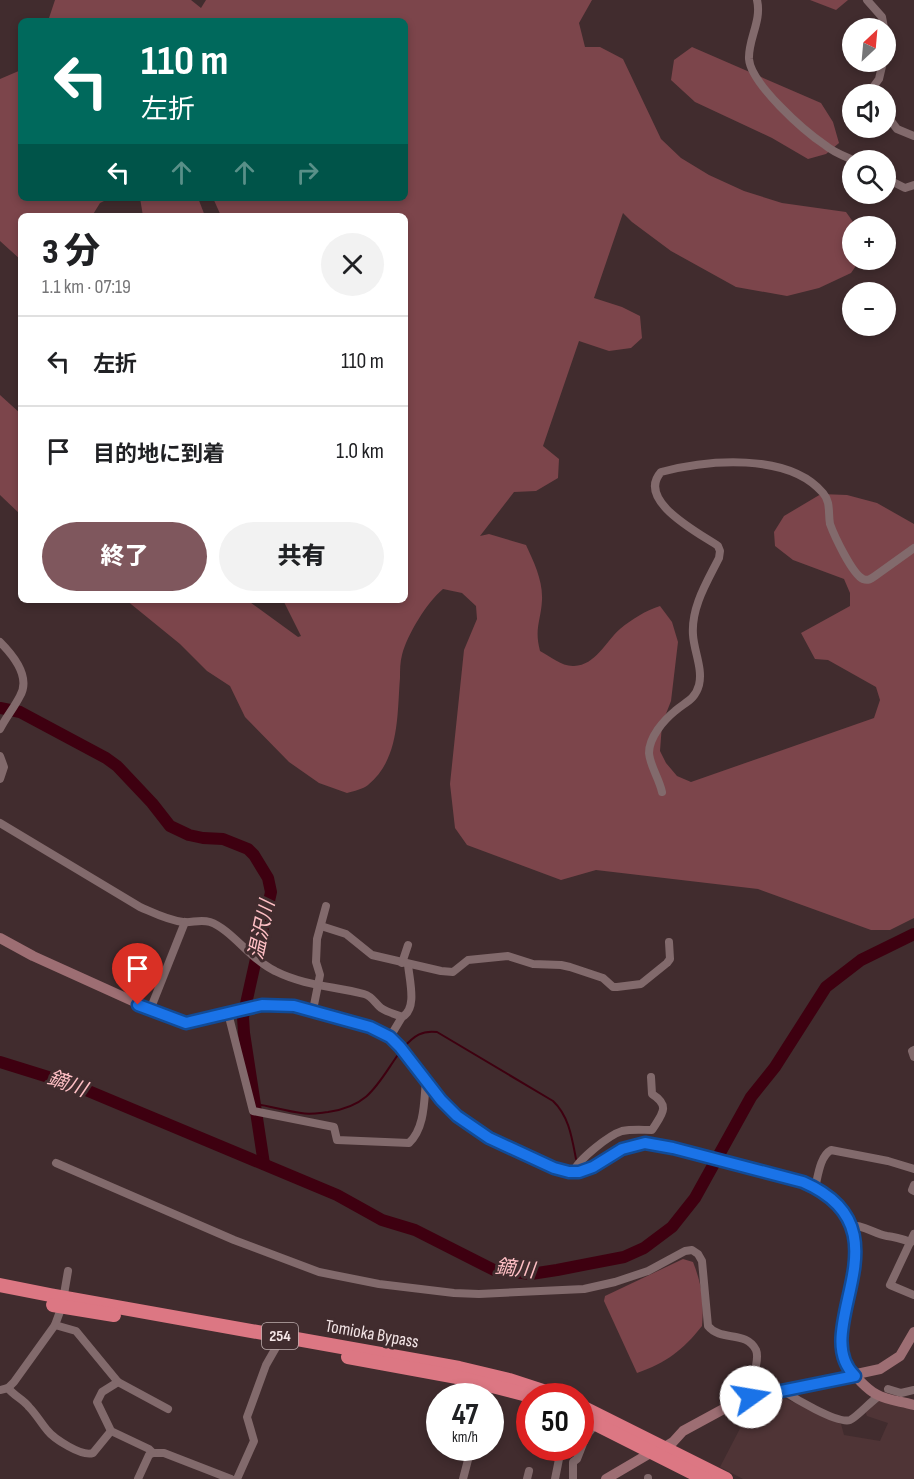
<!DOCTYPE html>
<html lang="ja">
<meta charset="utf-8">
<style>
:root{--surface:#fff;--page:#f2f2f2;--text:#202124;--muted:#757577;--line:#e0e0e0;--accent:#7f575d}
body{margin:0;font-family:"Sofia Sans Condensed","Noto Sans JP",sans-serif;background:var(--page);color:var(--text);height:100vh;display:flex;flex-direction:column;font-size:22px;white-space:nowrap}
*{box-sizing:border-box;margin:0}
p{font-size:20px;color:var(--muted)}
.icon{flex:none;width:33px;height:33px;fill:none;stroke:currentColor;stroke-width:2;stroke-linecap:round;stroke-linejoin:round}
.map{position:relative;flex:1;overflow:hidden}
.panel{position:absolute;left:18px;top:213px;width:390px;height:390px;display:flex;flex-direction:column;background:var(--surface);border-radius:9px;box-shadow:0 3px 9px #0003}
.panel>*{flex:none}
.banner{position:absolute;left:18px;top:18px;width:390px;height:183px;border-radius:9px;box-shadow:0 3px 9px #0003;background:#00695c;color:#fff;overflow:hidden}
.needle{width:39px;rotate:26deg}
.tools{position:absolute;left:842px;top:18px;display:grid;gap:12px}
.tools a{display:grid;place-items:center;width:54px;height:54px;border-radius:50%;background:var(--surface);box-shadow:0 3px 9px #0003;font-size:30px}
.speed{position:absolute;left:426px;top:1383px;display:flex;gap:12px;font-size:30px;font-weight:700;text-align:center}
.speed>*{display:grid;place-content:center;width:78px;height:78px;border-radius:50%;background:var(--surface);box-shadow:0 3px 9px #0003;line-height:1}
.speed small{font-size:15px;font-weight:400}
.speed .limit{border:9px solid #d22;background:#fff;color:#111}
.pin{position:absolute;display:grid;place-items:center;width:51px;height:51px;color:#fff;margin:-62px -26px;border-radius:50% 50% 50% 0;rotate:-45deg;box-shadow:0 0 6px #0007}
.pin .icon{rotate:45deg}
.me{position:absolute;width:66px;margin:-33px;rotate:77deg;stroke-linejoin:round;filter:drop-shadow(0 0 4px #0008)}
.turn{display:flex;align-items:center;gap:21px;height:126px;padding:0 24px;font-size:27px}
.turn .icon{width:78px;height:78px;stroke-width:2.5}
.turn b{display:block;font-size:42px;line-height:51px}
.lanes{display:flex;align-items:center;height:57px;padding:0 24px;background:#0003;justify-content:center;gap:30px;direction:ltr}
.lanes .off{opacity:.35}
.round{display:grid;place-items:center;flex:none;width:63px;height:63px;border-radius:32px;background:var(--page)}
.headline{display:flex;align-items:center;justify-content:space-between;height:102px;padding:0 24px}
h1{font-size:36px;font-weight:800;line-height:45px}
.primary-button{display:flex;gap:12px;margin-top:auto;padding:12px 24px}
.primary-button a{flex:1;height:69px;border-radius:36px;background:var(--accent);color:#fff;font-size:24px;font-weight:800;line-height:69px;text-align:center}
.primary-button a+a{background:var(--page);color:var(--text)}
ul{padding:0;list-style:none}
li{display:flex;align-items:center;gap:18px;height:90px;padding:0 24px;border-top:2px solid var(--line)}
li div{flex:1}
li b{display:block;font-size:22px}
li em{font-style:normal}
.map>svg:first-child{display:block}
.built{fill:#4f3436}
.green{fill:#7c454b}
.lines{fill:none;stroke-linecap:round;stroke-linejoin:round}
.stream{stroke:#3e0010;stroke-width:2}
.river{stroke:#3e0010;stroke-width:12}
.street{stroke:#826a6c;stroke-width:8}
.secondary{stroke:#9d6e73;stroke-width:10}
.highway{stroke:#dc7783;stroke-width:14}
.route-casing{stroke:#114b97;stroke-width:15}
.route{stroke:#1a73e8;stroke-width:10}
.labels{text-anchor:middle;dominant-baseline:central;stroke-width:6;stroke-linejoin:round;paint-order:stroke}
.shield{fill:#412c2e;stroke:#beaeaf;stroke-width:1.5}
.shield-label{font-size:16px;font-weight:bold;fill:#f3e5e6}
.street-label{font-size:18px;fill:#f3e5e6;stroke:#412c2e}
.water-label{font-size:20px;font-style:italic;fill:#febfc4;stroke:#412c2e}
</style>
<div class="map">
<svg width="914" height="1479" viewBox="0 0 914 1479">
<rect width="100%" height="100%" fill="#412c2e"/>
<path class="built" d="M782,1397L841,1424L844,1435L880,1441L888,1423L867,1416L865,1411L878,1399L914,1409V1479H743L720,1467L746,1417L756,1402Z"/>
<g class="green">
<path d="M55,0H191L201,8L206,0H592L579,23L585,47H600L623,59L661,139L681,158L709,175L744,191L782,203L846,212L856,226H852V260H860L851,273L819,288L787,296L736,287L671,251L632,222L623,213L594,298L622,307L640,316L642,338L631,348L609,351L579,341L543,446L559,459L558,478L536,491L514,492L480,536L489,534L526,545C534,562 543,581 542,600C541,621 534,628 540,651C549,656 563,667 574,666C596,665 605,642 620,629C632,619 645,611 660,606L672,622L678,642L671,701L662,724L660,751L666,763L677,776L691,782L874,718L880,700L876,687L828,660L815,659L801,633L850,606V593L844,579L793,560L775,546L774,532L784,516L821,494L847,495L877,503L914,524V918L890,930H871L758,889L596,870L561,880L467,845L455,828L450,784L464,650L477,619L476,606L462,593L443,589C427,602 407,635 402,655C400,662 400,670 400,678C397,714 400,759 368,785C363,789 354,791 347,793L319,783L289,762L245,717L230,686L207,671L180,644L126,600H247L298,637L301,636L283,600H405V216H221L213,198H405V21H48Z"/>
<path d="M810,0H848L836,10Z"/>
<path d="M692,47L821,103L833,122L839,143L826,154L808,159L772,138L695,102L671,80L674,60Z"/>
<path d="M21,70V198H110L100,203L92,216H21V260L0,241V79Z"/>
<path d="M140,198H198L205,216H143Z"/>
<path d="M0,395L21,414V515L0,495Z"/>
<path d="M683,1259L693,1262C702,1285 704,1301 702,1326C683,1350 666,1363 637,1373L604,1301L605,1296Z"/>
</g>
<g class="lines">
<g class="stream">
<path d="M404,1047C414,1036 422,1030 437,1032L553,1101C569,1116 572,1138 576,1159"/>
<path d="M255,1104C271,1106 285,1111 301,1113C310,1115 319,1113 328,1112C368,1106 376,1087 397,1056"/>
</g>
<g class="river">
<path d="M0,708L20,712L106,758L117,766L152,803L170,826L189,835L203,838L223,839L248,849L254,855L268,878L271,892L243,1017L244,1033L264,1164"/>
<path d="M0,1062L74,1085L337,1195L382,1220L415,1230L494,1270L531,1274L557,1270L624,1257L644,1248L672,1227L695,1198L751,1097L775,1067L826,987L861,960L914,934"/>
</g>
<g class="street">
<path d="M757,0C762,21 748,39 749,59C751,84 804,131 825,145C833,152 844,156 853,160"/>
<path d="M867,0L882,17L884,28"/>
<path d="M868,94L879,79L883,62"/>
<path d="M885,117L891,121L897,129L914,136"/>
<path d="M885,178L905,188L914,185"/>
<path d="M0,642C13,655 31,677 20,696C14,708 6,717 0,729"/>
<path d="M0,756L4,767L0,779"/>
<path d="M662,792C659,778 650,766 649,753C649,737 664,720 675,711C685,702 695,700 699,685C703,669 694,651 693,635C691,607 707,582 719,558L720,551L718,546C701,534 635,501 661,472C707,460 788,452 823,493C831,502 828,513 830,524C834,535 852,574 863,579C868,581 871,579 875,576L914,548"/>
<path d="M0,823L140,907C154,913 167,920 183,922C192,923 200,919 210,922C231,929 251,960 275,971C305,986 333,986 364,994C372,996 375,1003 381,1008C387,1012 395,1014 402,1017C418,1009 409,979 408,964"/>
<path d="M321,926L346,934L372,955L441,971L453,972L468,960L508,956L533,964L561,965L570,967L603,978L613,987H617L641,984L667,963L670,959L669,942"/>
<path d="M402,963L408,945"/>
<path d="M150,1010L185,922"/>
<path d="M313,1010L320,975L316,962L317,939L326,906"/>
<path d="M228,1013L253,1111L334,1127L337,1140L409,1143C425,1128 424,1101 426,1080"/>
<path d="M390,1037L402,1017"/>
<path d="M914,1050L912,1051L914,1057"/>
<path d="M56,1163L234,1240L319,1272L379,1284L454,1293L479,1294L584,1289L615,1282L648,1271L685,1251L692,1250L698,1254L702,1261L708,1326C721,1342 746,1330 756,1350C761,1361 748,1378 759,1395"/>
<path d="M573,1172C579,1159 609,1135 622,1131C632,1129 642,1130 652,1130C662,1114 671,1106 652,1094L651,1077"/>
<path d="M914,1185L912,1190L914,1191"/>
<path d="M815,1188C818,1176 820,1156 831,1150L888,1161L914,1169"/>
<path d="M850,1225C864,1225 875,1234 887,1236C896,1237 902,1239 911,1242"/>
<path d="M914,1234L890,1285L914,1295"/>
<path d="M55,1325L76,1331L118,1382L168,1409"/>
<path d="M118,1382L102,1392L97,1402L111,1431L149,1449L153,1453H164L231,1479"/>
<path d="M8,1388C14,1396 23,1399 29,1407C36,1414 41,1423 47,1430C54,1439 82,1457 93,1453L111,1431"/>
<path d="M888,1389L901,1393L914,1390"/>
<path d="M0,1390L8,1388L14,1382L55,1325L62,1306L68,1271"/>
<path d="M782,1390C794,1398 837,1424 850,1420C856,1418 871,1401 879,1396"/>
<path d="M648,1478V1479"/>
<path d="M138,1479L149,1455L153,1453"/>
<path d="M237,1479L254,1441L247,1417L266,1365L278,1344"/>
<path d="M463,1479L469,1456L475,1448"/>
<path d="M527,1479L529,1471"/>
<path d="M555,1479L560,1454"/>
<path d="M573,1479V1462L577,1459L586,1436L596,1424"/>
</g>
<g class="secondary">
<path d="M0,938L33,956L179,1022C202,1026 236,1009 261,1006C291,1001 343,1016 371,1028C405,1042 419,1076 442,1101C465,1126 495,1140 525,1154C538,1161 551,1168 566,1171C593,1176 610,1151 634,1145C640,1143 647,1143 653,1144C684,1149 714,1159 744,1167C770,1174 801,1177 824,1193C874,1230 851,1275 844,1324C842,1335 839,1348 843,1359C847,1369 854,1374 861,1382C866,1387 870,1391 876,1394C888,1401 901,1401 914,1405"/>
<path d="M606,1479L652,1452L665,1447L673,1442L683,1431L729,1406L759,1395L880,1369L900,1356L914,1332"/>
</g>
<g class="highway">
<path d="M0,1285L50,1295L459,1368L509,1380L558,1396"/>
<path d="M53,1305L114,1315"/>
<path d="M348,1357L457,1377L531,1396"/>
<path d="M580,1406L726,1479"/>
<path d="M580,1416L705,1479"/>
</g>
</g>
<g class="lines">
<defs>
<path id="route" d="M138,1005L186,1023L262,1005L294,1006L370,1027L390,1037L400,1047L441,1100L457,1116L489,1138L554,1168L569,1172H579L593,1167L622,1149L645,1143L673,1148L803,1182C914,1230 806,1329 855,1376L751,1397"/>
</defs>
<use href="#route" class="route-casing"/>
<use href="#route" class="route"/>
</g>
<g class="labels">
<rect class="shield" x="262" y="1323" width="36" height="26" rx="4.5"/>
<g class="shield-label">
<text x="280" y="1336">254</text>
</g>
<g class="street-label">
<text transform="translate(372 1334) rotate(10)">Tomioka Bypass</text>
</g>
<g class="water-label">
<text transform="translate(262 930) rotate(-78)">温沢川</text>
<text transform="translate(67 1084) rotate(20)">鏑川</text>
<text transform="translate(515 1269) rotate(6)">鏑川</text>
</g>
</g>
</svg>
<div class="tools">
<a><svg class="needle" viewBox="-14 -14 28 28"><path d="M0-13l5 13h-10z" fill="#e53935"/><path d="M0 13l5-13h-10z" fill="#757577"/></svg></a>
<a><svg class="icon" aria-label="sound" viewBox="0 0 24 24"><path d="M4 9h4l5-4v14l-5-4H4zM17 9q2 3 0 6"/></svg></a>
<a><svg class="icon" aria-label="search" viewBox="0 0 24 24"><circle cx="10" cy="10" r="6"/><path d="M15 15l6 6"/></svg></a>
<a>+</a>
<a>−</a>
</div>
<div class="speed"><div>47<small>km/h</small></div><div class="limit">50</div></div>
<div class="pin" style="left:138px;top:1005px;background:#d93025"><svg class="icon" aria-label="arrive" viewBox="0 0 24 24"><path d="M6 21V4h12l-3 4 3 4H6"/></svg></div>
<svg class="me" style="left:751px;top:1397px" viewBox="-20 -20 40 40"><circle r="19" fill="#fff"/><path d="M0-13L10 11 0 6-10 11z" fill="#1a73e8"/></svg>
<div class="banner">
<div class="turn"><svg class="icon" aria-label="left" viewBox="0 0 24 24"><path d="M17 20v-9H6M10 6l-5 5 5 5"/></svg><div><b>110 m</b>左折</div></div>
<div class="lanes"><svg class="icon" aria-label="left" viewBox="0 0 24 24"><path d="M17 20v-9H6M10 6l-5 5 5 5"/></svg><svg class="icon off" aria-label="ahead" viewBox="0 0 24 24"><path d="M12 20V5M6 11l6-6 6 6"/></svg><svg class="icon off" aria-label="ahead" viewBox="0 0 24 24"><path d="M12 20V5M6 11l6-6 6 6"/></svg><svg class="icon off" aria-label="right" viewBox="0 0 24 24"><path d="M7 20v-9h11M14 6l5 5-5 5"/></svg></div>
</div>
<section class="panel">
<div class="headline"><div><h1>3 分</h1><p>1.1 km · 07:19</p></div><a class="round"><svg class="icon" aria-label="close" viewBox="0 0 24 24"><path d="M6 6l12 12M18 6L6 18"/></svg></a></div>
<ul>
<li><svg class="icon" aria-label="left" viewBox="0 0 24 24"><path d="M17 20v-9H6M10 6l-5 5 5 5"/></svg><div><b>左折</b></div><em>110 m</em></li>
<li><svg class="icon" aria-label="arrive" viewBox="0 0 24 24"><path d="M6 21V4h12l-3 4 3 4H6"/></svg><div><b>目的地に到着</b></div><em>1.0 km</em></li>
</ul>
<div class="primary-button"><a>終了</a><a>共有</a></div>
</section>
</div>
